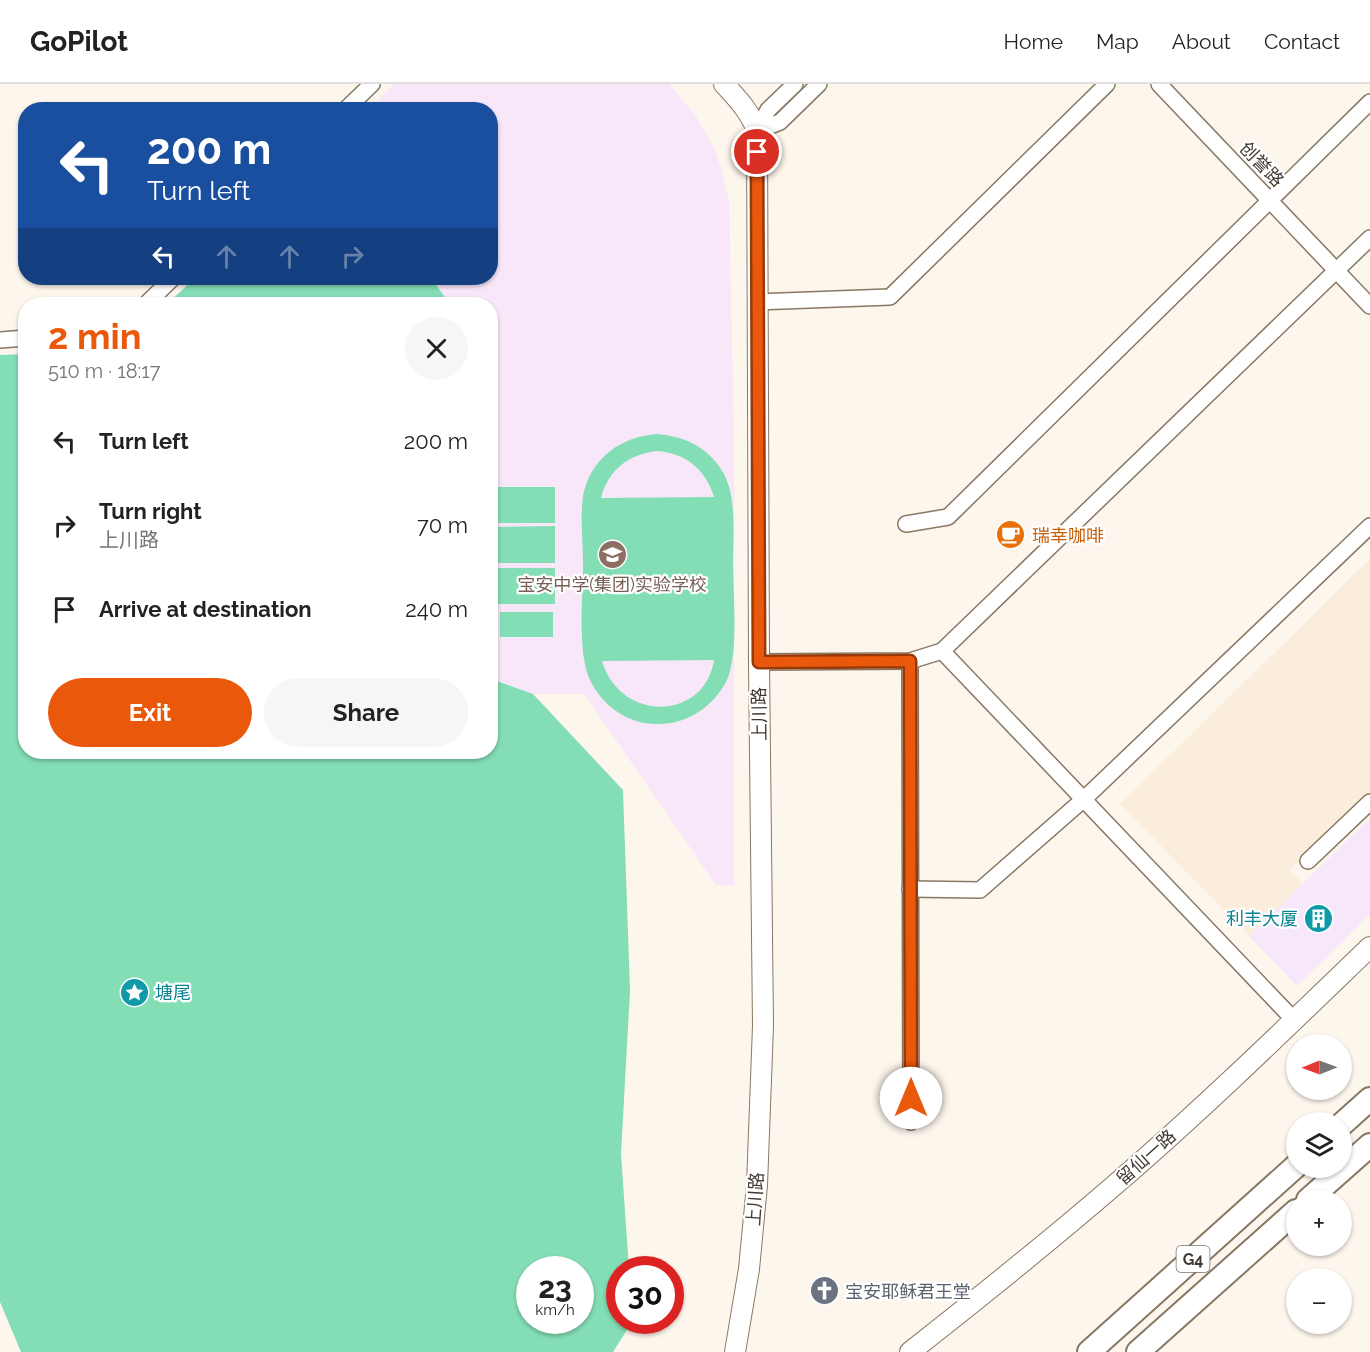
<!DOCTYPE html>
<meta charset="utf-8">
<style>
:root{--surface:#fff;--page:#f6f6f6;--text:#222;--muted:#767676;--line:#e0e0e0;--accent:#ea580c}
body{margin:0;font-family:Raleway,"Noto Sans SC",sans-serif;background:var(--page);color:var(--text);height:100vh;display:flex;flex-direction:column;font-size:22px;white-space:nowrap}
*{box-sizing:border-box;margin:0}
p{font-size:20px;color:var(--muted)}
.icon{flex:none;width:33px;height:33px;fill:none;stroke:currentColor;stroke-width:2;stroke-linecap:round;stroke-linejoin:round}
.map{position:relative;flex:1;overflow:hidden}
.drawer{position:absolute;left:18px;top:213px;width:480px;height:462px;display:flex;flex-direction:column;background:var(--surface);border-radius:24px;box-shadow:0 2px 4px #0004}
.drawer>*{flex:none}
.hud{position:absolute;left:18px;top:18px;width:480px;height:183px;border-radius:24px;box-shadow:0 2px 4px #0004;background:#1a4fa0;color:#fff;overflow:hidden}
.needle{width:39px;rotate:269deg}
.buttons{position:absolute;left:1286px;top:950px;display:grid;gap:12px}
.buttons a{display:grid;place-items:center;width:66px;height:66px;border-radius:50%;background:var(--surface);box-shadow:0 2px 4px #0004;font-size:30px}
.speed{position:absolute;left:516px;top:1172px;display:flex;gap:12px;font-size:30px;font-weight:700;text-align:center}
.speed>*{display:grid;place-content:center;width:78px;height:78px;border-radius:50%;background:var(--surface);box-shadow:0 2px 4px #0004;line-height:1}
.speed small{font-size:15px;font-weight:400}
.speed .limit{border:9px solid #d22;background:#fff;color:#111}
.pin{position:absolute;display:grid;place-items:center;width:51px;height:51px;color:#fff;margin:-26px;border:3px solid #fff;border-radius:50%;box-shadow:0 2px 6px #0007}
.me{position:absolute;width:66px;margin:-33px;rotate:0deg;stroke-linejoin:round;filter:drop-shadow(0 0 4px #0008)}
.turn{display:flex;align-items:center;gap:21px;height:126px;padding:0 30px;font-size:27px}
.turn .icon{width:78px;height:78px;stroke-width:2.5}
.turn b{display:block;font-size:42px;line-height:51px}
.lanes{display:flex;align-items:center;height:57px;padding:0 30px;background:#0003;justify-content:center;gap:30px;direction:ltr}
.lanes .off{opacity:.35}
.round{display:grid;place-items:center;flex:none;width:63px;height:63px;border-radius:32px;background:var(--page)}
.summary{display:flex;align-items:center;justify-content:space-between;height:102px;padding:0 30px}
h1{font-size:36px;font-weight:700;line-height:45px;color:var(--accent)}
.primary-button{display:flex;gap:12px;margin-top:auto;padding:12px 30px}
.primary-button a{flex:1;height:69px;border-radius:36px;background:var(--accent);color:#fff;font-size:24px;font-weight:700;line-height:69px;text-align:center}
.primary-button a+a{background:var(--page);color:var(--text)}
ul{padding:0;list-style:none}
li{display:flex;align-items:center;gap:18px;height:84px;padding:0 30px}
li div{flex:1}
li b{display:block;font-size:22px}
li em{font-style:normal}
header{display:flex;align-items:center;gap:36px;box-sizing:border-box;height:84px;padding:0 30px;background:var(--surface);border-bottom:2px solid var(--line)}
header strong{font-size:28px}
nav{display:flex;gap:33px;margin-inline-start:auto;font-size:21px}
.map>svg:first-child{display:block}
.commercial{fill:#f6e7fb}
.built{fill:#fbeddc}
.education{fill:#f8e7f9}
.green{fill:#83ddb5;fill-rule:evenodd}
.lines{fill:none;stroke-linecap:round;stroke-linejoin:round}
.minor-casing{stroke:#887763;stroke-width:18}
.major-casing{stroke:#887763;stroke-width:22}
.highway-casing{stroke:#887763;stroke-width:26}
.minor{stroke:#fff;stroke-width:15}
.major{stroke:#fff;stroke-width:20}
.highway{stroke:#fff;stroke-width:22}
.route-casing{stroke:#983908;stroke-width:15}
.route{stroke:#ea580c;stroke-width:10}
.labels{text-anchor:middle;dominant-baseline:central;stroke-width:4.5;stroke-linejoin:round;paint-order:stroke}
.shield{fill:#fff;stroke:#7a746f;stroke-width:1.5}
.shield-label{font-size:16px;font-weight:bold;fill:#413931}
.street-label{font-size:18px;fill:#413931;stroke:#fff}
.food-label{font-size:18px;fill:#c56008;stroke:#fff;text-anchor:start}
.education-label{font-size:18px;fill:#785e54;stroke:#fff}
.culture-label{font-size:18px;fill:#0d838f;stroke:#fff;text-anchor:end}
.worship-label{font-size:18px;fill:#5b616d;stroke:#fff;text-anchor:start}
</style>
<header>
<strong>GoPilot</strong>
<nav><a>Home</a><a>Map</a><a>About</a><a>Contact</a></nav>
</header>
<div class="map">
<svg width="1370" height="1268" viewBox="0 0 1370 1268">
<rect width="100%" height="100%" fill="#fdf6ed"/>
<path class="commercial" d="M1370,734V830L1297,902L1249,852Z"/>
<path class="built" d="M1370,475V707L1290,786L1303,799L1249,852L1120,720Z"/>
<path class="education" d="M394,0H669L696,32L714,64L720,81L729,117L734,348V802L716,801L584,610H533L491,595L490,220H450L436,201L425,194H490V26H368Z"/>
<g class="green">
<path d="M195,194H425L436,201L450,220H167Z"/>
<path d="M25,270L26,668H490L491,595L533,610L623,706L630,907L621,1070L629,1185H620V1236H632V1238L613,1268H21L0,1218V271ZM530,1185H580V1236H530Z"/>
<path d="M657,350C682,352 704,361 719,382C725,390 729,401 731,411C735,433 733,457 733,479C733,510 739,568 727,596C714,622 688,640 659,640C629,641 603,623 590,596C577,569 583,511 583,480C583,458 580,434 583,412C585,402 589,391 595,383C610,362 632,352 657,350ZM657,367C686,369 706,386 714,413L601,414C608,386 629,370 657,367ZM714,576C704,638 620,638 602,577Z"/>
<rect x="492" y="403" width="63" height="36"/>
<path d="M555,442V479H493L492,443Z"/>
<path d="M492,484H555V520H493Z"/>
<rect x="500" y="528" width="53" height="25"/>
</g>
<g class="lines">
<defs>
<g id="minor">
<path d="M1159,0L1370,222"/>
<path d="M345,26L372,0"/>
<path d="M757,47L780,38L819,0"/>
<path d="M757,47L768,26L795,0"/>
<path d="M758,218L890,213L1107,0"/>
<path d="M146,220L173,194"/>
<path d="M0,256L26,254"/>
<path d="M906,440L948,433L1370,18"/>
<path d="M942,567L1294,936"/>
<path d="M910,577L911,1038"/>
<path d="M759,578L910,577L942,567L1370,154"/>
<path d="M1308,777L1370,718"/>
<path d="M910,805L980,806L1084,715L1370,442"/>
</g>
<g id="major">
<path d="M724,0C737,14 751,29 757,47L759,578L763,942L757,1101L749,1185L735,1268"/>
<path d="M910,1268C980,1213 1050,1157 1117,1099C1205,1023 1287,943 1370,863"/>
</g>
<g id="highway">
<path d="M1341,1041L1370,1015"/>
<path d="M1308,1116L1370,1061"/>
<path d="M1089,1268L1296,1082"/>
<path d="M1138,1268L1296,1127"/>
</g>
</defs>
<use href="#minor" class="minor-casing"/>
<use href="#major" class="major-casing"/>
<use href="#highway" class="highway-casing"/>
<use href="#minor" class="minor"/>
<use href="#major" class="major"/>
<use href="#highway" class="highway"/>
</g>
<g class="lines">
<defs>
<path id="route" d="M757,68L759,578L910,577L911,1014"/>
</defs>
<use href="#route" class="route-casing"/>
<use href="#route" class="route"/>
</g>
<defs>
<symbol id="cafe-disc" viewBox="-11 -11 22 22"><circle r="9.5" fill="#e8710a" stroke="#fff"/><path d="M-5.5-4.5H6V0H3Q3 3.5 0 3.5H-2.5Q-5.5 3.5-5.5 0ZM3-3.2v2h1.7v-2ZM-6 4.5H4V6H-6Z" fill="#fff"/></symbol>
<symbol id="school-disc" viewBox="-11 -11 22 22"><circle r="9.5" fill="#8d6e63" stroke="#fff"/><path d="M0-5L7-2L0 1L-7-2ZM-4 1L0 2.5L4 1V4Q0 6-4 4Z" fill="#fff"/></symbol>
<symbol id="building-disc" viewBox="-11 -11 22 22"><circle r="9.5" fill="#0f9aa8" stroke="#fff"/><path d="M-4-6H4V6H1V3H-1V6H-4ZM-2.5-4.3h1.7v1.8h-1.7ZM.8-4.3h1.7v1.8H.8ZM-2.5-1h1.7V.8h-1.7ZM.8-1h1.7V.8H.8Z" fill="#fff"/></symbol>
<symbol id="sight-disc" viewBox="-11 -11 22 22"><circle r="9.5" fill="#0f9aa8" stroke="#fff"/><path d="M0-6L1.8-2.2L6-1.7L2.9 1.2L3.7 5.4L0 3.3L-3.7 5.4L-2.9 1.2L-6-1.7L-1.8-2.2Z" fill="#fff"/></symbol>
<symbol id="church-disc" viewBox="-11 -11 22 22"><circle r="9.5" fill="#6b7280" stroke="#fff"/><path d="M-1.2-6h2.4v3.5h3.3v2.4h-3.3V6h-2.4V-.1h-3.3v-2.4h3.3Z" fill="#fff"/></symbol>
</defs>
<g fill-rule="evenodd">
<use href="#cafe-disc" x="994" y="434" width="33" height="33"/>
<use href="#school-disc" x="596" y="454" width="33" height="33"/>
<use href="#building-disc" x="1302" y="818" width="33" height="33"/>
<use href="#sight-disc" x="118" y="892" width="33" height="33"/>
<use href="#church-disc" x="808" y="1190" width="33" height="33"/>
</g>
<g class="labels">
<rect class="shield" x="1176.5" y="1162" width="33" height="26" rx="4.5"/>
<g class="shield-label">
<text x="1193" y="1175">G4</text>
</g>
<g class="street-label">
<text transform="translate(1262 80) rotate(46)">创誉路</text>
<text transform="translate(759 630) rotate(-91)">上川路</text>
<text transform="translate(1146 1073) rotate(-42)">留仙一路</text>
<text transform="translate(755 1115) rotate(-86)">上川路</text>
</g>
<g class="food-label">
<text x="1032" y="451">瑞幸咖啡</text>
</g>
<g class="education-label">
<text x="612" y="500">宝安中学(集团)实验学校</text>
</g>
<g class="culture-label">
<text x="1298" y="834">利丰大厦</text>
<text x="155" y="908" text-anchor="start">塘尾</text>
</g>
<g class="worship-label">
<text x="845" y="1207">宝安耶稣君王堂</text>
</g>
</g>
</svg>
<div class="buttons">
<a><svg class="needle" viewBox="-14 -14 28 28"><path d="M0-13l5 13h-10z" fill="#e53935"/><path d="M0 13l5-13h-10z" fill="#767676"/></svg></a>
<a><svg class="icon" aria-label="layers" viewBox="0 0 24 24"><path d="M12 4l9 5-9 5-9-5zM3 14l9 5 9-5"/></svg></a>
<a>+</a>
<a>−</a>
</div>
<div class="speed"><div>23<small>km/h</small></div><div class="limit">30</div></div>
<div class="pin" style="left:757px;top:68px;background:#d93025"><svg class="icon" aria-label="arrive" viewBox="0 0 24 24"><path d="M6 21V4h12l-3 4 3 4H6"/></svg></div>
<svg class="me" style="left:911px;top:1014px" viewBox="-20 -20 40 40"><circle r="19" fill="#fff"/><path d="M0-13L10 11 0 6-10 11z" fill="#ea580c"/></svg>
<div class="hud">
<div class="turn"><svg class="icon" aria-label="left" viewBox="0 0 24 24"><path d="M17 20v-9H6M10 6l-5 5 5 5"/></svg><div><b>200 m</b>Turn left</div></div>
<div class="lanes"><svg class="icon" aria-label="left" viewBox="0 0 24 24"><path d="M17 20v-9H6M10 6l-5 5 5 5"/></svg><svg class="icon off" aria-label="ahead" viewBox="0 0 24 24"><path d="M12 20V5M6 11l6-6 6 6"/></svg><svg class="icon off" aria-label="ahead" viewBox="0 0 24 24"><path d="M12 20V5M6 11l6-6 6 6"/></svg><svg class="icon off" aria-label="right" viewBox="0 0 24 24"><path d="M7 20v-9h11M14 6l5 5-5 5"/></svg></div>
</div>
<section class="drawer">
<div class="summary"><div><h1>2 min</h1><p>510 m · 18:17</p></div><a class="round"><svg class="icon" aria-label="close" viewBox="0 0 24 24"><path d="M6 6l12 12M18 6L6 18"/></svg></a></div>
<ul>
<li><svg class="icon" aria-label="left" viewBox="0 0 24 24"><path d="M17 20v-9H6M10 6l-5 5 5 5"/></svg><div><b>Turn left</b></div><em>200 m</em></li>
<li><svg class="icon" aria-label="right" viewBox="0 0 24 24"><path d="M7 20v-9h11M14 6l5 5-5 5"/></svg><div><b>Turn right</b><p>上川路</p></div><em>70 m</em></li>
<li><svg class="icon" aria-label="arrive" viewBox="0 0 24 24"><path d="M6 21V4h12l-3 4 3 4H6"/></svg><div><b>Arrive at destination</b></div><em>240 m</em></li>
</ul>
<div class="primary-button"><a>Exit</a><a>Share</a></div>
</section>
</div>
